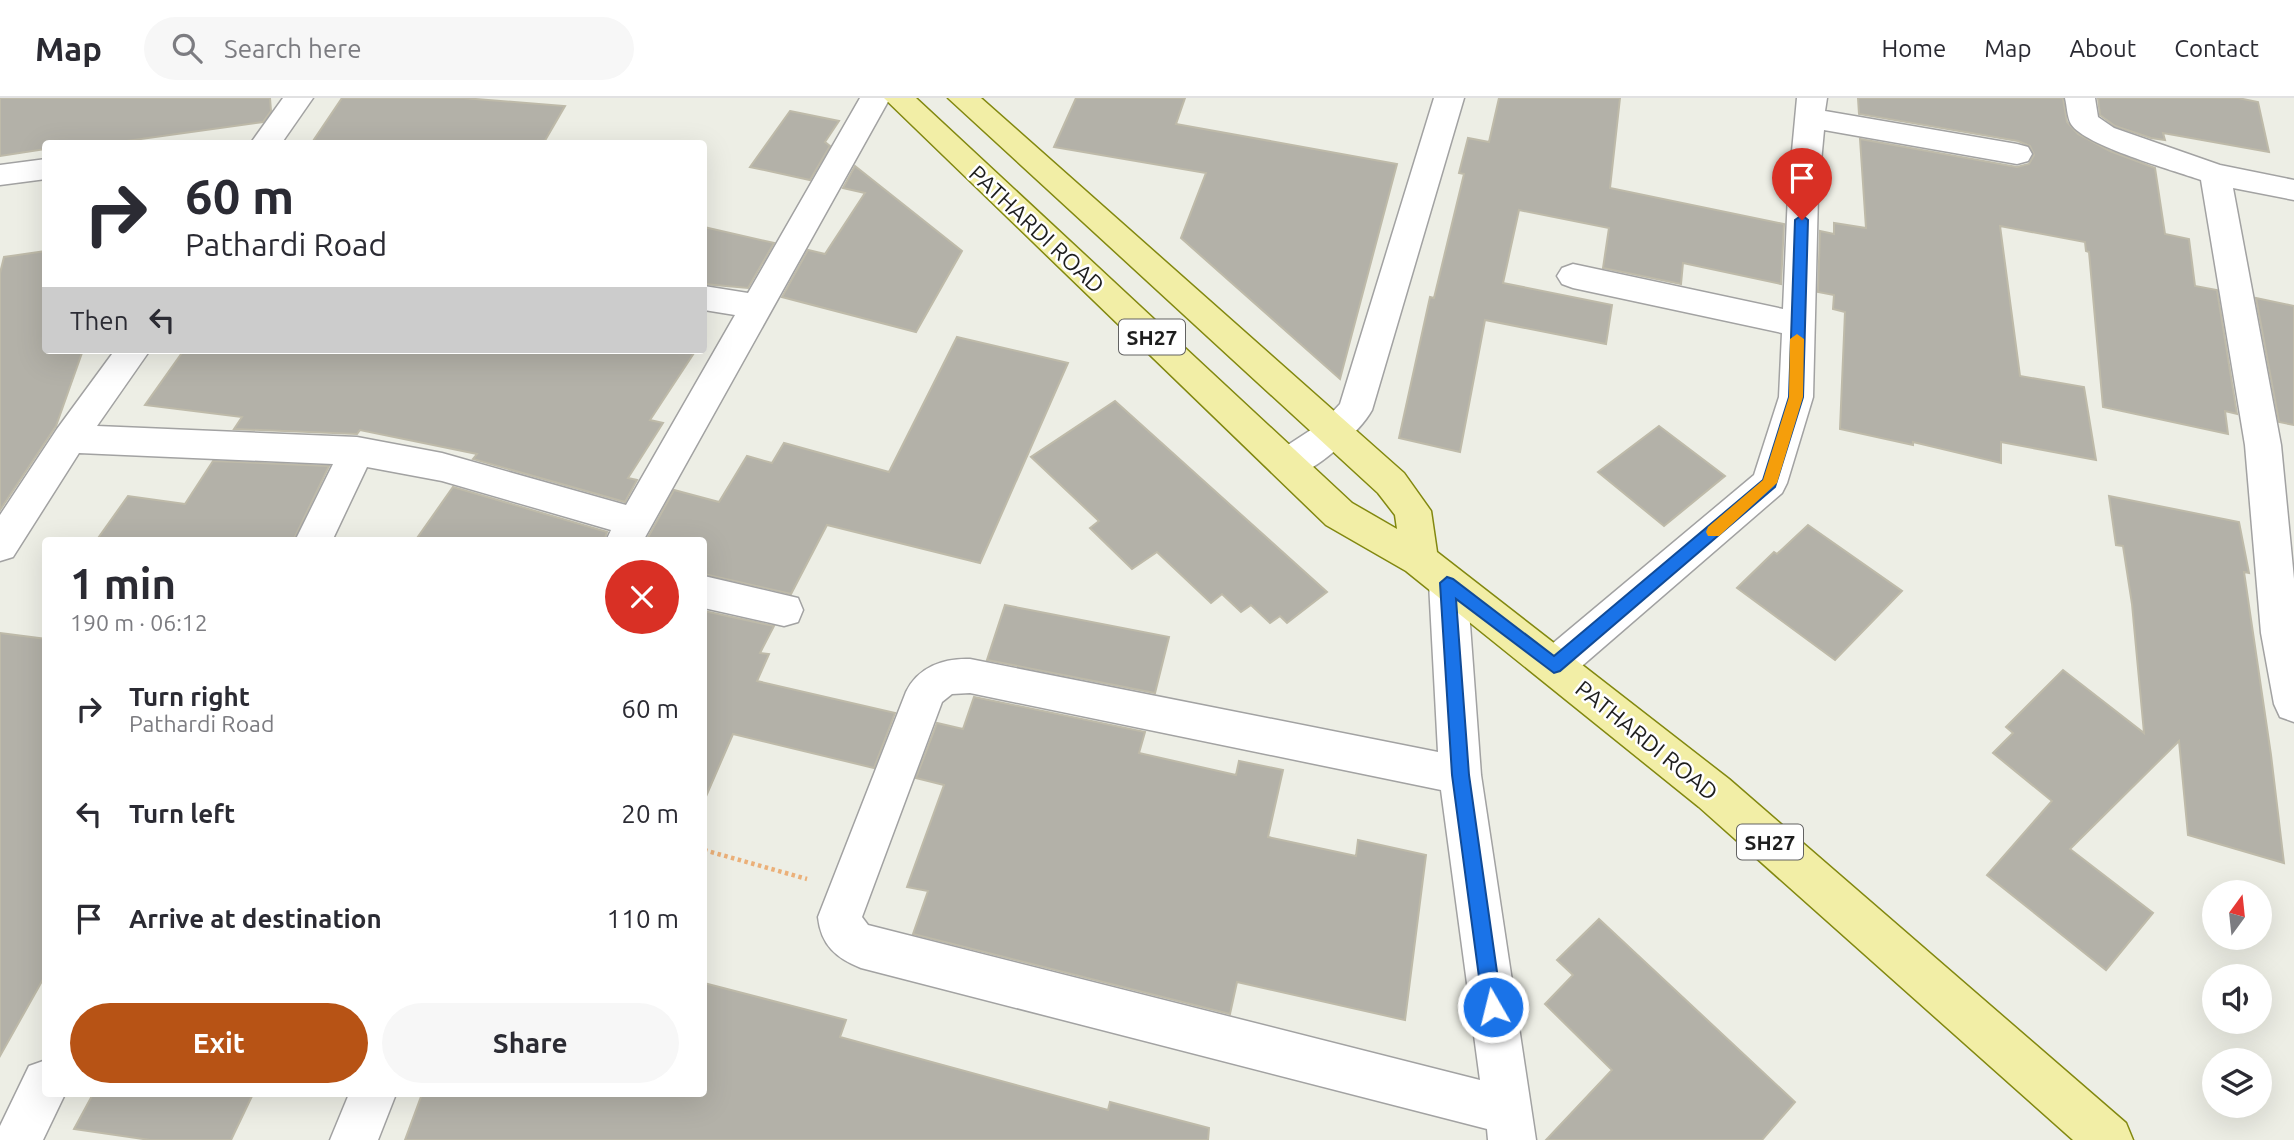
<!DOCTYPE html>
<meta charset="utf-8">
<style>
:root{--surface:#fff;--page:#f7f7f7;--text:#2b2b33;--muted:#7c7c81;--line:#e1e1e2;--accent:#b75315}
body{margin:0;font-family:Ubuntu,sans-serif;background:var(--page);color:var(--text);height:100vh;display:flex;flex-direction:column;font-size:26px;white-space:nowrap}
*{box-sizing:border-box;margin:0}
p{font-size:23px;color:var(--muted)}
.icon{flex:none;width:38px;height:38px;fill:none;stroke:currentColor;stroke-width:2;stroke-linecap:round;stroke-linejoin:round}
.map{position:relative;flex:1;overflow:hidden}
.side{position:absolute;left:42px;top:439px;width:665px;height:560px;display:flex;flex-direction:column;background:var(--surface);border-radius:7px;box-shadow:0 7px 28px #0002}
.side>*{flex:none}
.top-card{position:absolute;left:42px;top:42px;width:665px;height:214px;border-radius:7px;box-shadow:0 7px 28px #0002;background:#fff;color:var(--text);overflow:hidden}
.needle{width:46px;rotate:15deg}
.tools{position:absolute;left:2202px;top:782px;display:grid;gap:14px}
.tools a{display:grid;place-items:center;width:70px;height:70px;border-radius:50%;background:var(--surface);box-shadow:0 7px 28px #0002;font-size:35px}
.pin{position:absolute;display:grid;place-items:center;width:60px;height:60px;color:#fff;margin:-72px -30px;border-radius:50% 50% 50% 0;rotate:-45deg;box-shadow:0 0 7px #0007}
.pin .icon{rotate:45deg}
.me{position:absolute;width:77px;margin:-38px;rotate:352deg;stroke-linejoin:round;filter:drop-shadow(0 0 5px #0008)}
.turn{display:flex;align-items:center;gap:24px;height:147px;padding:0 28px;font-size:32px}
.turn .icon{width:91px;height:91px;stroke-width:2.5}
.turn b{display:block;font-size:49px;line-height:60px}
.then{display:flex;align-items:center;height:66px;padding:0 28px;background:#0003;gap:14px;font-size:26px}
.round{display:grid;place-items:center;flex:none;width:74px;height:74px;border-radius:37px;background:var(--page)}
.head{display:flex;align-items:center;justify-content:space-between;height:119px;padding:0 28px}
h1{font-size:42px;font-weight:700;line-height:52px}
.button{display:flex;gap:14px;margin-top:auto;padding:14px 28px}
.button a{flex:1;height:80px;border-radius:42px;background:var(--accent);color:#fff;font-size:28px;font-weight:700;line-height:80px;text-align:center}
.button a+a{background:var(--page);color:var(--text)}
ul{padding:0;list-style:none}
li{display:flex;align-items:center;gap:21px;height:105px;padding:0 28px}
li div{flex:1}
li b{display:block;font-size:26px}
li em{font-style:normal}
header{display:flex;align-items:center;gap:42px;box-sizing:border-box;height:98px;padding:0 35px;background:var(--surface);border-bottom:2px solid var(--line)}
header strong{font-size:33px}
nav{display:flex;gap:38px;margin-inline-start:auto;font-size:24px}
.search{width:490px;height:63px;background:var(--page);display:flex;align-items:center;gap:18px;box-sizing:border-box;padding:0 24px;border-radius:38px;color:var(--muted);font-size:26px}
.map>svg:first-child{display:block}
.building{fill:#b3b1a8;stroke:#bebaa9;stroke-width:2}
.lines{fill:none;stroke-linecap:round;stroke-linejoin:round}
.minor-casing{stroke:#a2a2a2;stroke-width:3}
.primary-casing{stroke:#828810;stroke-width:3}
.path{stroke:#ebb079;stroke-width:4.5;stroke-dasharray:3.5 3.5;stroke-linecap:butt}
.minor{fill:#fff;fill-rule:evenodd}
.primary{fill:#f2eea6;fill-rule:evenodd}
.route{fill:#1a73e8;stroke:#114b97;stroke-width:2}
.slow{fill:#f59e0b}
.labels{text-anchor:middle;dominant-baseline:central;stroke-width:5;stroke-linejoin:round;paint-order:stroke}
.shield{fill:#fff;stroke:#626262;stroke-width:2}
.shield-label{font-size:21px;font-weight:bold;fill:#1e1e1e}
.street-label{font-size:23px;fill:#1e1e1e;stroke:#fff}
</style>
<header>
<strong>Map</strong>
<div class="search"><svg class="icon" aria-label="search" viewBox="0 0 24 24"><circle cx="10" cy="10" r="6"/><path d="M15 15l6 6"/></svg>Search here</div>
<nav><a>Home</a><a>Map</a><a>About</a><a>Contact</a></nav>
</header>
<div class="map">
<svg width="2294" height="1042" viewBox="0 0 2294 1042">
<rect width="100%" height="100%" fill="#edeee5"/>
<g class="building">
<path d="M0,0H270L271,13L263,24L105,46H46V51L0,58Z"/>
<path d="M342,0H463L565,8L543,46H311Z"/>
<path d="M1076,0H1185L1176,26L1397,66L1340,281L1181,140L1206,75L1054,49Z"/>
<path d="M1499,0H1620L1610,90L1784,126L1781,186L1683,165L1681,186L1603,170L1609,130L1519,112L1503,185L1612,207L1606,246L1485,222L1460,354L1399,340L1430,199L1434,200L1464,76L1459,75L1468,40L1489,44Z"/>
<path d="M1858,0H2063L2067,24L2078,36L2110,53L2155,70L2165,136L2189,141L2195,188L2217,192L2237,316L2225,313L2228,336L2103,309L2089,154L2086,153L2085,144L2000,128L2020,278L2084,289L2096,362L2001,344V365L1913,344V347L1840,331L1845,214L1833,211L1834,197L1818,194L1820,133L1834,136V125L1866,130L1860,41L2017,69L2029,66L2034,57L2030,48L2018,43L1859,16Z"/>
<path d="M2098,0H2238L2258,4L2269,54L2163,35L2165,42L2151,40L2115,28L2100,17Z"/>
<path d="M790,13L839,23L825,44L830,48L810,82L750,69Z"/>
<path d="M855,68L962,153L916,234L782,199L808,152L825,156L865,95L843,90Z"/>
<path d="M704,129L774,145L748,190L704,186Z"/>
<path d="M46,153V252H83L56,328L0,412V175L4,159Z"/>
<path d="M2256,200L2294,208V327L2279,324Z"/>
<path d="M957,239L1068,265L980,465L827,427L791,496L704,476V443H646L674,392L719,404L747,358L772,365L784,345L889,374Z"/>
<path d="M184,252H696L650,322L663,325L628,380L637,382L625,404L473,361L477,356L360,332L357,336L234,331L242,319L145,307Z"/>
<path d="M1115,303L1327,494L1287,525L1280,518L1270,525L1251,507L1241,514L1222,496L1211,505L1157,454L1132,471L1090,430L1099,423L1031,359Z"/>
<path d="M1659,328L1725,378L1664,428L1598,374Z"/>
<path d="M213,363L329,368L293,443H96L128,398L185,406Z"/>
<path d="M453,389L607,434L604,443H415Z"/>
<path d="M2109,398L2239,424L2249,475L2244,474L2271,657L2284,765L2188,737L2179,643L2070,751L2153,815L2106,872L1987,777L2052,703L1993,655L2013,635L2006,629L2063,572L2144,635L2132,506L2123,448L2116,447Z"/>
<path d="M1808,427L1902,493L1835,562L1737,490L1774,454L1777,456Z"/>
<path d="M1005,507L1169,539L1155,595L987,562Z"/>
<path d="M704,513L774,528L760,555L769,556L757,583L895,615L874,670L733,636L704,703Z"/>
<path d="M0,535L46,541V876L0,958Z"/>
<path d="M974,599L1145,634L1139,655L1236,677L1239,663L1283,672L1268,739L1356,758L1358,742L1426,757L1405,922L1237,884L1230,916L913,836L928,793L907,789L944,687L916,680L937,625L963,631Z"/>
<path d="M1599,821L1795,1004L1762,1042H1546L1612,972L1545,906L1573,877L1557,862Z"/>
<path d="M704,885L846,922L840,939L1108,1012L1110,1004L1209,1030L1208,1042H405L422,996H704Z"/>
<path d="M93,996H253L231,1042H150L74,1031Z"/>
</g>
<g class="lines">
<defs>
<g id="minor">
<path d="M283,0H313L281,46H250Z"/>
<path d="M860,0H890L643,443H606L611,432L442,383L367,369L332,443H295L333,366L79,355L13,459L0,463V417L57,331L115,252H150L97,328L357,339L442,355L626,407L735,217L704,212V188L748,195Z"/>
<path d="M1434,0H1464L1372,312C1360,334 1315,374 1291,379C1285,380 1280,378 1274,376L1269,366L1274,356L1323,324L1340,306Z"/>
<path d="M1797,0H1827L1825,13L2017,46L2028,49L2032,56L2028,63L2017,66L1824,32L1818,96L1813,299L1787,385L1782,395L1568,580L1554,585L1540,580L1534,568L1540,556L1754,377L1779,299L1782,235L1573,190L1562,186L1557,178L1562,170L1573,166L1783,211L1788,96Z"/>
<path d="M2065,0H2095L2098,19L2114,30L2220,67L2294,82V102L2233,90L2281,347L2294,481V624L2280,619L2274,606L2261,535L2245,347L2201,82C2173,72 2085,48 2071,26C2067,19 2067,8 2065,0Z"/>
<path d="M46,61V81L0,87V67Z"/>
<path d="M1448,469L1461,474L1467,485L1481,677L1536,1042H1488L1487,1031L861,870C836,860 821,847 818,819L906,594C918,569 943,560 970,561L1438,654L1429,485L1435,474ZM970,595L1441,692L1480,982L868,827L862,819L942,604L952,596Z"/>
<path d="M704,478L798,500L803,512L798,524L784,528L704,510Z"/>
<path d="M46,962V996H65L43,1042H0V1028L29,968Z"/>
<path d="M349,996H396L378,1042H330Z"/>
</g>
<path id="primary" d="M884,0H916L1352,405L1397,431L1395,417L1378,395L948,0H981L1404,375L1431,413L1437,454L1729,681L2126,1025L2133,1042H2073L1699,709L1406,473L1326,427Z"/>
</defs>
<use href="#minor" class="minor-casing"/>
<use href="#primary" class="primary-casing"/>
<path class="path" d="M704,752L807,781"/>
<use href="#minor" class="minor"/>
<use href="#primary" class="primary"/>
</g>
<path class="route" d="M1802,117L1808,122L1803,299L1775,389L1560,573L1554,575L1456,501L1469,677L1502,909L1500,916L1493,919L1486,916L1483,909L1452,677L1440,485L1447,479L1453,481L1554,558L1763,382L1789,299L1795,122Z"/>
<path class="slow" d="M1797,236L1804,241L1803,299L1777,385L1719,438H1708L1706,434L1708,429L1763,382L1789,299L1790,241Z"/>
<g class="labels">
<g class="shield">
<rect x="1119" y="221.5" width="66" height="35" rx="5"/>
<rect x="1737" y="726.5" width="66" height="35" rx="5"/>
</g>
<g class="shield-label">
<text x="1152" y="239">SH27</text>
<text x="1770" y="744">SH27</text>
</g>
<g class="street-label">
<text transform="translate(1037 131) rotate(43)">PATHARDI ROAD</text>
<text transform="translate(1647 642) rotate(39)">PATHARDI ROAD</text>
</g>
</g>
</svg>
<div class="tools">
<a><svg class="needle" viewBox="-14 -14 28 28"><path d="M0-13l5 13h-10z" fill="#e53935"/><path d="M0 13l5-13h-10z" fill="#7c7c81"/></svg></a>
<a><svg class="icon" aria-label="sound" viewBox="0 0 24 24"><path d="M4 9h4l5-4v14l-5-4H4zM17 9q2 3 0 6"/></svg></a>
<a><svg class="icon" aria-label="layers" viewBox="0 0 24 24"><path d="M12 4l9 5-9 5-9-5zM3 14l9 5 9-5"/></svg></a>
</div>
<div class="pin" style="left:1802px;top:122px;background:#d93025"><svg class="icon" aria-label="arrive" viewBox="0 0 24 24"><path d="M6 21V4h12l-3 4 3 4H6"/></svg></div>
<svg class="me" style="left:1493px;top:909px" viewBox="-20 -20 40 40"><circle r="17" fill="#1a73e8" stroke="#fff" stroke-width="3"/><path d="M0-11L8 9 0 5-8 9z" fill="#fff"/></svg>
<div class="top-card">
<div class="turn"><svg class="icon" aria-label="right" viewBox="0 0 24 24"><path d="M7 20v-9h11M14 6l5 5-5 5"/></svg><div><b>60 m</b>Pathardi Road</div></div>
<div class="then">Then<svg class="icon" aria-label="left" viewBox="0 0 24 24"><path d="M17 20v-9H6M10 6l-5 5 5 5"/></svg></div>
</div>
<section class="side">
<div class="head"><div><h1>1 min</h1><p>190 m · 06:12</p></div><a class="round" style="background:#d93025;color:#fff"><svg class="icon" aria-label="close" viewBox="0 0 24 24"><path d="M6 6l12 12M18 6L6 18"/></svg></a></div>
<ul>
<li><svg class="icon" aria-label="right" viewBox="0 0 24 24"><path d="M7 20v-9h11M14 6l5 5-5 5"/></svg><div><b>Turn right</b><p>Pathardi Road</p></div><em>60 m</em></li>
<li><svg class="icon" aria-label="left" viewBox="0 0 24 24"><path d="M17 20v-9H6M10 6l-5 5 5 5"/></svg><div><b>Turn left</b></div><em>20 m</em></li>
<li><svg class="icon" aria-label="arrive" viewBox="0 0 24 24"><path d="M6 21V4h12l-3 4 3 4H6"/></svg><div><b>Arrive at destination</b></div><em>110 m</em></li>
</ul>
<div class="button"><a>Exit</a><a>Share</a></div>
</section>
</div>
